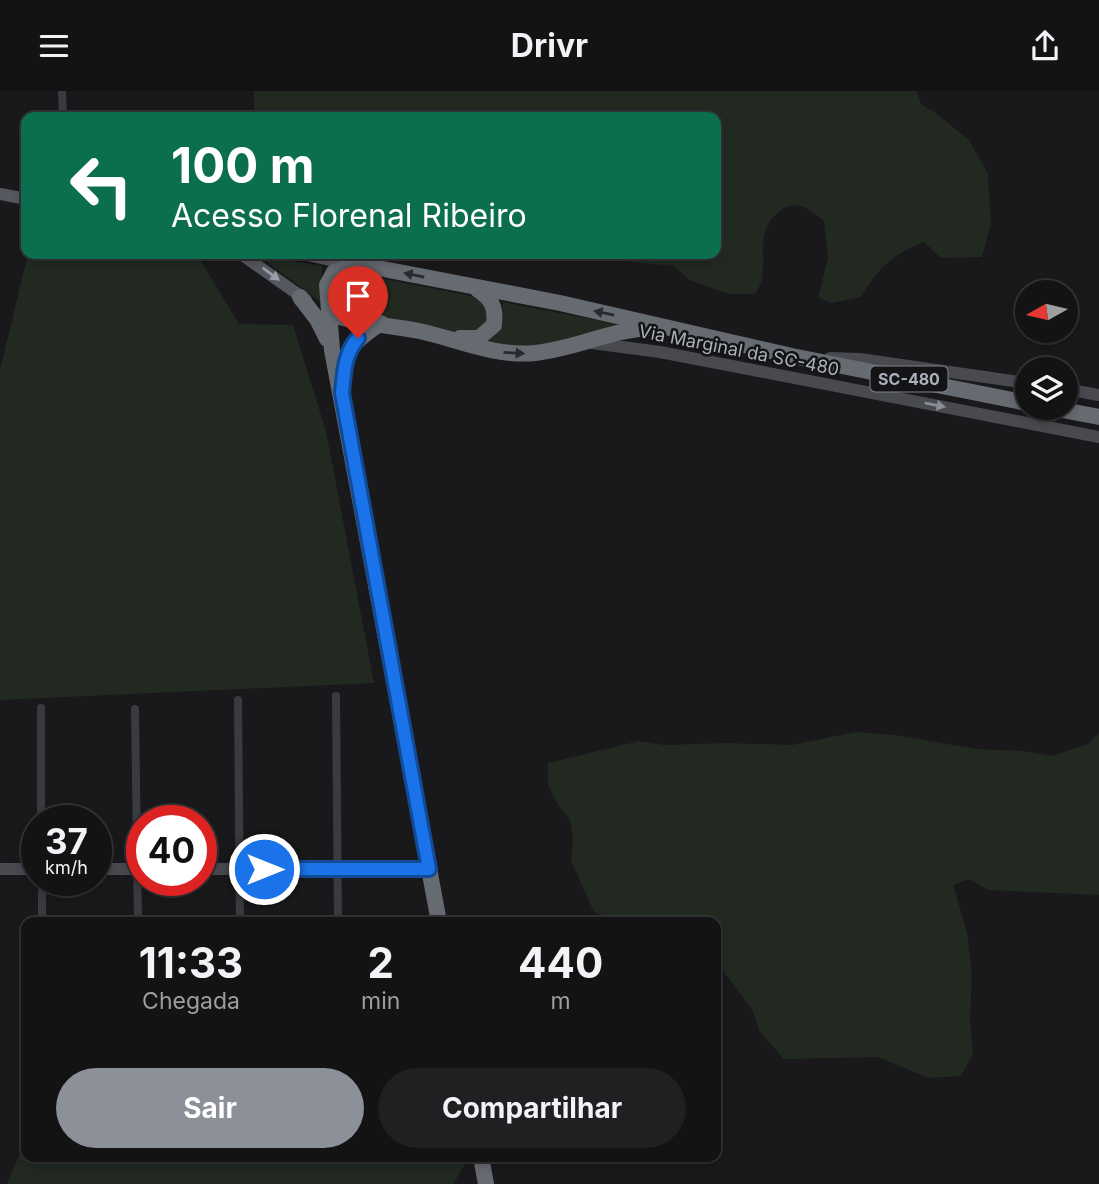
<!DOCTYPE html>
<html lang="pt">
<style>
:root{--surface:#131314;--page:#202022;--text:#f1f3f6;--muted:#9d9ea0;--line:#323234;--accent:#8c9099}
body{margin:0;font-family:Inter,sans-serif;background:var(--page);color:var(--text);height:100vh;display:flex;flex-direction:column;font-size:26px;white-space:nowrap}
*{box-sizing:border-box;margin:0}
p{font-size:23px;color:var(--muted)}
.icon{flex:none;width:38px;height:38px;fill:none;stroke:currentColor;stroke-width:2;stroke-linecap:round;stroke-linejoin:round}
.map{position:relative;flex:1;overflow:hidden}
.drawer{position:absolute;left:21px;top:826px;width:700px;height:245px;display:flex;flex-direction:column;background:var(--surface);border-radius:14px;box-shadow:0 4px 10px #0003,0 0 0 2px var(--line)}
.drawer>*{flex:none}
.banner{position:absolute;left:21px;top:21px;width:700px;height:147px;border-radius:14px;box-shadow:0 4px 10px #0003,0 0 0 2px var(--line);background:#0b6e4f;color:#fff;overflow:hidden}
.needle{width:46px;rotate:262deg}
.fabs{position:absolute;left:1015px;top:189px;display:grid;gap:14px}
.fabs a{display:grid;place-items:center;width:63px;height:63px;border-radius:50%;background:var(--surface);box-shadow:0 4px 10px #0003,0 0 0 2px var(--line);font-size:35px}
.speed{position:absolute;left:21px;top:714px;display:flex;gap:14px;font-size:35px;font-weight:700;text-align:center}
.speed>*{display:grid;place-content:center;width:91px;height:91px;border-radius:50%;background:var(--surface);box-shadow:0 4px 10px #0003,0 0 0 2px var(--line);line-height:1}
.speed small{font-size:18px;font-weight:400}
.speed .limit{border:10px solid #d22;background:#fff;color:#111}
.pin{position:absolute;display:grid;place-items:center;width:60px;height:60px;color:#fff;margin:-72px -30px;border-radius:50% 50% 50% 0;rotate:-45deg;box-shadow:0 0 7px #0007}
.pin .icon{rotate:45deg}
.me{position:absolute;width:77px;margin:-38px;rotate:90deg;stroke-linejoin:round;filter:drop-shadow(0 0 5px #0008)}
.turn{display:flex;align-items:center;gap:24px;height:147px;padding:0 35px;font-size:32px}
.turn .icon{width:91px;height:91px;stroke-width:2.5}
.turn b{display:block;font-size:49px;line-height:60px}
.eta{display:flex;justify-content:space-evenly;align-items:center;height:119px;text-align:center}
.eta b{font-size:42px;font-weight:700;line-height:49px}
.cta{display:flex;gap:14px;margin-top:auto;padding:14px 35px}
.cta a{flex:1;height:80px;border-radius:42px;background:var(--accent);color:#fff;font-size:28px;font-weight:700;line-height:80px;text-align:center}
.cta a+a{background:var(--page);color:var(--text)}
header{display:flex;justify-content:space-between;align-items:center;height:91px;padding:0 35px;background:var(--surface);font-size:32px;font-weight:700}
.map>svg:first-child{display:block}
.green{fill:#212921}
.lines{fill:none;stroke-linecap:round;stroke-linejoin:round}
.street{stroke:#3a3b40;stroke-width:8}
.secondary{stroke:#484a50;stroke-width:12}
.primary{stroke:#56585f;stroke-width:12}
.highway{stroke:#666a71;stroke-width:16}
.oneway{fill:#9a9fa9}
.oneway2{fill:#282a2d}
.oneway3{fill:#888d96}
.route-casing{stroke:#114b97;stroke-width:18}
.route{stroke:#1a73e8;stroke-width:12}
.labels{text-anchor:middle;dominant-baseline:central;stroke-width:5;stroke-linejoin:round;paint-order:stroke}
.shield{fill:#141416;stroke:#7e828a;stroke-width:2}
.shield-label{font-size:16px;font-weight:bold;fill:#abb1bb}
.street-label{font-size:18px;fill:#abb1bb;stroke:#141416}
</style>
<header><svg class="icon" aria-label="menu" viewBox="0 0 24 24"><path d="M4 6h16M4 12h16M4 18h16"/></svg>Drivr<svg class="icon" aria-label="share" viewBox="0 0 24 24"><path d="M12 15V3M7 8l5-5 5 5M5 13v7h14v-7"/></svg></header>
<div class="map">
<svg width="1099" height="1093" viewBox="0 0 1099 1093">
<rect width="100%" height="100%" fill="#19191b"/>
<g class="green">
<path d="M254,0H917L921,13L937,23L969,49L988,83L991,133L982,166L941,167L924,151C893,163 878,177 861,206L832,212L818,207L828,167L824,130C812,120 796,107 781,119C748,144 775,176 755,203H728L690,189L674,175L630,171L615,163H716V26H254Z"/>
<path d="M28,163H176L199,167L239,233L293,234L326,340L374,592L0,609V279Z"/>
<path d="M259,165L322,175V212Z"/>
<path d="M353,182L477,206C488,217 490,226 482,240L461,244L345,220C329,207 334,189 353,182Z"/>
<path d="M503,211L615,233V236L538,258L486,255L498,239Z"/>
<path d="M856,641L894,644L976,658L1024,660L1052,665L1088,653L1099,642V804L988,799L970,788L953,794L967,841L972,883L970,930L973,962L961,985L929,987L878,966L784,968L760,941L752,918L716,871V831C676,831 632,837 594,821L571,770L573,747L570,729L558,714L548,694V672L639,650L664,654L725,652L792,654Z"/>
<path d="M26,1047V1066H465L466,1072L453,1093H7Z"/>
</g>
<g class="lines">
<g class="street">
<path d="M62,0L63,26"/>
<path d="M336,605L338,831"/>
<path d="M238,609L240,831"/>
<path d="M41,617V730"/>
<path d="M135,618L138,831"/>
<path d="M42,789V831"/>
</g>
<g class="secondary">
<path d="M592,252L660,261L1099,346"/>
<path d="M830,267L860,268L1027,292"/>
<path d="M1066,298L1099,304"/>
<path d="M0,778H37"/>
<path d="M96,778H142"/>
<path d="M201,778H429"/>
</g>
<g class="primary">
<path d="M0,103L26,108"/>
<path d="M241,163L306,209"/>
<path d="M303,163L353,174"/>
</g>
<g class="highway">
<path d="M300,206L317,228L327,248"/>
<path d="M329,223C358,233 389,234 419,240C457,248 495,266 535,262C575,258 610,239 650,237"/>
<path d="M460,247H479L494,234C496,216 492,208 477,198"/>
<path d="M343,289C346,256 354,250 381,232"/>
<path d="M1052,317L1099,326"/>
<path d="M439,831L332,259L327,194L334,181L353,174L378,177L560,212L792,265L1027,312"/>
<path d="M481,1066L486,1093"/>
</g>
</g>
<defs><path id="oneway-solid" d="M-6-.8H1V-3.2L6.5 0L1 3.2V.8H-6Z" transform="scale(1.75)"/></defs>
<use class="oneway" href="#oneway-solid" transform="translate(271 183) rotate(37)"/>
<g class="oneway2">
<use href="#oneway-solid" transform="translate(414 184) rotate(-168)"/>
<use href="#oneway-solid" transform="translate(604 222) rotate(-168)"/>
<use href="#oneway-solid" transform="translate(514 262) rotate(3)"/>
</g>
<use class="oneway3" href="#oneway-solid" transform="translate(935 314) rotate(11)"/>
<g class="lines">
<defs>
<path id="route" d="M264,778H429L342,302C344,282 344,263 358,247"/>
</defs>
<use href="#route" class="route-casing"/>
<use href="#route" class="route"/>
</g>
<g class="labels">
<rect class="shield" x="870.5" y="275.5" width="77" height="25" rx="5"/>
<g class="shield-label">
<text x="909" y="288">SC-480</text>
</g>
<g class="street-label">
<text transform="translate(739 259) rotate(11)">Via Marginal da SC-480</text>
</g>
</g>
</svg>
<div class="fabs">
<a><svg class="needle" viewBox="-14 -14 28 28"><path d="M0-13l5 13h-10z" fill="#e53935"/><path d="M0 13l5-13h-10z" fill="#9d9ea0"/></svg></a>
<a><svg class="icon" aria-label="layers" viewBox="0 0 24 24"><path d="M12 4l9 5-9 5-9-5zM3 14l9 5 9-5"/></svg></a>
</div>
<div class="speed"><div>37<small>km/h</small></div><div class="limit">40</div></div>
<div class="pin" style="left:358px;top:247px;background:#d93025"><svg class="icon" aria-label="arrive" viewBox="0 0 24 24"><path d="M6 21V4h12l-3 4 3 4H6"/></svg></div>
<svg class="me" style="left:264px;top:778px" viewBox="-20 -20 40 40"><circle r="17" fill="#1a73e8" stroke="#fff" stroke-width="3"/><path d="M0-11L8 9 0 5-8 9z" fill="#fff"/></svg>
<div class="banner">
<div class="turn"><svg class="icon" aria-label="left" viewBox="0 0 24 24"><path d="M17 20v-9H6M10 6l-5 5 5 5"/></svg><div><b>100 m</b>Acesso Florenal Ribeiro</div></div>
</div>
<section class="drawer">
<div class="eta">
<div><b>11:33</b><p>Chegada</p></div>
<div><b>2</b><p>min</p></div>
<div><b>440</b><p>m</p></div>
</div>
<div class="cta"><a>Sair</a><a>Compartilhar</a></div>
</section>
</div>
